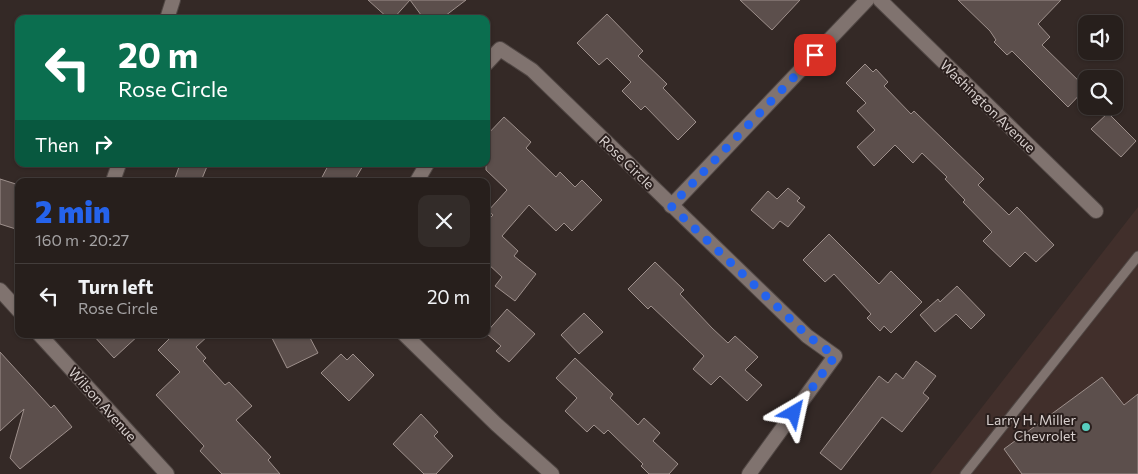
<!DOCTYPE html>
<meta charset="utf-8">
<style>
:root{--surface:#271f1c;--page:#332c29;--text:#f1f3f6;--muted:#a4a2a3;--line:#433d3b;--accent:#2563eb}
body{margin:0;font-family:Commissioner,sans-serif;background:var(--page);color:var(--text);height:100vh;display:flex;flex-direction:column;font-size:19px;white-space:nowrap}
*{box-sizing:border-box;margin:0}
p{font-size:16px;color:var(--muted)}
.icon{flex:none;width:28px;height:28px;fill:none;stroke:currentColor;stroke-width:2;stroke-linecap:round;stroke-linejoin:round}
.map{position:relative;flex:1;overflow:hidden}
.details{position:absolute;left:15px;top:178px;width:475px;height:160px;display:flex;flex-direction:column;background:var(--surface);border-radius:10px;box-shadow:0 1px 4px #0004,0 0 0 1px var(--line)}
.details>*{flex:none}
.hud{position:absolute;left:15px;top:15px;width:475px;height:152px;border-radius:10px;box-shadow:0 1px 4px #0004,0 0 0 1px var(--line);background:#0b6e4f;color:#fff;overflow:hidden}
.tools{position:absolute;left:1078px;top:15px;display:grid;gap:10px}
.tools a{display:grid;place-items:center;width:45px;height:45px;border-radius:10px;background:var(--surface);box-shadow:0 1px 4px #0004,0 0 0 1px var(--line);font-size:25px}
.pin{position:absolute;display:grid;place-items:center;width:42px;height:42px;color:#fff;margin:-21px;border-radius:10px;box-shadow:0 2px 8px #0006}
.me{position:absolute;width:55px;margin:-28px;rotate:36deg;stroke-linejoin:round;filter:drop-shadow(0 0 4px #0008)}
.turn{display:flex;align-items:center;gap:18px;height:105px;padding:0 20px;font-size:22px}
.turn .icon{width:65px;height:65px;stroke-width:2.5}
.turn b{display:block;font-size:35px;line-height:42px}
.then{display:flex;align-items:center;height:48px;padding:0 20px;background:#0003;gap:10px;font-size:19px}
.round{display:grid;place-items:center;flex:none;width:52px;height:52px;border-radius:10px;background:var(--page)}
.summary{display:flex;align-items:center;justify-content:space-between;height:85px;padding:0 20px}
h1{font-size:30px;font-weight:800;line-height:38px;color:var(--accent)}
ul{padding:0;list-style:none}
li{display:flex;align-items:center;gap:15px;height:65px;padding:0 20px;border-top:1px solid var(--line)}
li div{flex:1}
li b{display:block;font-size:19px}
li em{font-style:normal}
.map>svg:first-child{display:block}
.built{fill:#412f2b}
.building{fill:#5c4f4c;stroke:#9e908c}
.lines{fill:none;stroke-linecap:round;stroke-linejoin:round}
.service-casing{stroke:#504744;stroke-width:11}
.minor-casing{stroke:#504744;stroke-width:16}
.service{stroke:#80736f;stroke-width:9}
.minor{stroke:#80736f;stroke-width:14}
.route{stroke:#2563eb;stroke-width:9;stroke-dasharray:0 16.2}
.poi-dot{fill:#58cec0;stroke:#2a1f1d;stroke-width:2}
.labels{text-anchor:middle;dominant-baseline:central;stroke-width:4;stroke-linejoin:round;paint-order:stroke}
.street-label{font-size:14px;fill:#d7cfcd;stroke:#2a1f1d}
.poi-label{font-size:14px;fill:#d7cfcd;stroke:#2a1f1d;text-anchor:end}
</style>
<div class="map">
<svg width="1138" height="474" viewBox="0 0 1138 474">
<rect width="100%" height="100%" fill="#342926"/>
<path class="built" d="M1138,207V474H930Z"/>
<g class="building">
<path d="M368,0H466L441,19H424L410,0L393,19H389Z"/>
<path d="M740,0H800L772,30Z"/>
<path d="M958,0H1061L1038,24L1050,37L1042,45L1086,88L1068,107L1012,51L1007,55L994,42L996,40L990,31Z"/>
<path d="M607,14L643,51L638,56L667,84L663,88L696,122L678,140L645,106L641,110L622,91L631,82L607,58L599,65L577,43Z"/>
<path d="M865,64L873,72L876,69L888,82L884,86L911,114L914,111L984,179L978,185L1009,215L1017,207L1054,245L1036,262L1025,252L1010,267L983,241L992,232L963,202L965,200L945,179L947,177L922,153L913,163L895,145L874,166L857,147L875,130L857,111L866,103L846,83Z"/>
<path d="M1108,113L1136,141L1121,157L1091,129Z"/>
<path d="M504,117L531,142L526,148L556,177L560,172L575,187L582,180L602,200L572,231L564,223L556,231L529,205L502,236L518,251L514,256L536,274L515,301L495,286L502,277L486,262V222L493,215L488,211L507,190L486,170V136Z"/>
<path d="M180,164H208L201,181H174Z"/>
<path d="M329,164H364L354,181H320Z"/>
<path d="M0,179L19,185V230L0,224Z"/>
<path d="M788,188L800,198L797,201L805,207L788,227L780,221L773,229L751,210L768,191L777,199Z"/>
<path d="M829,234L879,284L891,271L922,302L891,333L884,326L880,331L867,318L871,314L834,274L825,282L803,260Z"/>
<path d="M655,262L684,290L680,294L712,328L728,343L735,336L758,357L745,370L762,385L747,401L720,376L711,385L693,369L704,356L651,306L648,309L628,289Z"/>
<path d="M957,286L985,315L971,329L956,314L935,332L920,315L938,299L940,302Z"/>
<path d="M507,309L535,334L509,362L496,351L501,346L486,333Z"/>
<path d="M584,313L603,332L579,354L561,335Z"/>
<path d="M92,334H140L114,358Z"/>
<path d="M174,334H210L196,347L206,358L203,361L225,385L229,382L252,406L236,420L271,457L268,460L280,474H222L200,451L204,446L156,395L180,372L158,350Z"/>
<path d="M270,334H308L318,353L287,368Z"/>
<path d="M0,352L51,408L54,405L72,427L20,469L10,458L24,409L0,431Z"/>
<path d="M341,354L347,360L353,354L374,375L349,401L321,373Z"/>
<path d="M575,358L613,394L610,398L638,425L644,418L660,433L653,441L678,464L669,474H649L641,466L643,464L608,430L604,434L594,425L587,432L565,411L577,398L556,378Z"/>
<path d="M916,361L936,376L923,393L929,398L902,432L882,417L841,470L820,453L879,376L888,383L896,373L903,379Z"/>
<path d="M1102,377L1124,405L1138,394V474H1022L1004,449Z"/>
<path d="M421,414L438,432L434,436L453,456L436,474H424L393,444Z"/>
</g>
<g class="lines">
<defs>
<path id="service" d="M965,474L1138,256"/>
<g id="minor">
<path d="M880,0L1096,211"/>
<path d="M167,19L173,0"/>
<path d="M486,64L500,49L532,70L807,336L835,356L749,474"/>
<path d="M113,181L119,164"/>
<path d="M417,181L427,164"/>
<path d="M671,206L867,0"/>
<path d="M0,290L19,311"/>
<path d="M39,334L167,474"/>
<path d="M404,334L496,424L552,474"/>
</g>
</defs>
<use href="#service" class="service-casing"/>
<use href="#minor" class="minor-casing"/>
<use href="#service" class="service"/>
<use href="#minor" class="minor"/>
</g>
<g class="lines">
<path class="route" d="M794,413L835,356L808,336L671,206L815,55"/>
</g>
<circle class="poi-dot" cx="1086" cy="427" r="5"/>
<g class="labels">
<g class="street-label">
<text transform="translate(988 106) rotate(44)">Washington Avenue</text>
<text transform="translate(627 162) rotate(44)">Rose Circle</text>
<text transform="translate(103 404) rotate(48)">Wilson Avenue</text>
</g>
<g class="poi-label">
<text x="1076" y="419">Larry H. Miller<tspan x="1076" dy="16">Chevrolet</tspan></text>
</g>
</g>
</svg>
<div class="tools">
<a><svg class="icon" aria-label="sound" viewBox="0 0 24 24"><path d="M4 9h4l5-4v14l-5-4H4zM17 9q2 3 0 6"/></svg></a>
<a><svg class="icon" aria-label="search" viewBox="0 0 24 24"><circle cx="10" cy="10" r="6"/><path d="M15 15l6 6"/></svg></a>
</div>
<div class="pin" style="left:815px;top:55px;background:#d93025"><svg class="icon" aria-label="arrive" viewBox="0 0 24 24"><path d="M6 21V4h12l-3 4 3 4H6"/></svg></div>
<svg class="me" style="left:794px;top:413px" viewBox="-20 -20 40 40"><path d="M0-17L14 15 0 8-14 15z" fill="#2563eb" stroke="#fff" stroke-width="4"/></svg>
<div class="hud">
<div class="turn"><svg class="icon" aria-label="left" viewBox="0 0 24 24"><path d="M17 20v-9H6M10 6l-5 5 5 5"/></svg><div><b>20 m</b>Rose Circle</div></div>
<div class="then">Then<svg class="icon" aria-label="right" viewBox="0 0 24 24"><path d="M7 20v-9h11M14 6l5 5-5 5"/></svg></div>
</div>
<section class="details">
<div class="summary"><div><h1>2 min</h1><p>160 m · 20:27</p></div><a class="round"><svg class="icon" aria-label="close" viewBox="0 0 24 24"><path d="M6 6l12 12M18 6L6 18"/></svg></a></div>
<ul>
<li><svg class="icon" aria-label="left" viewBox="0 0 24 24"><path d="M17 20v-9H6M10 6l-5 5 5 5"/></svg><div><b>Turn left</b><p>Rose Circle</p></div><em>20 m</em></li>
</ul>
</section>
</div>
